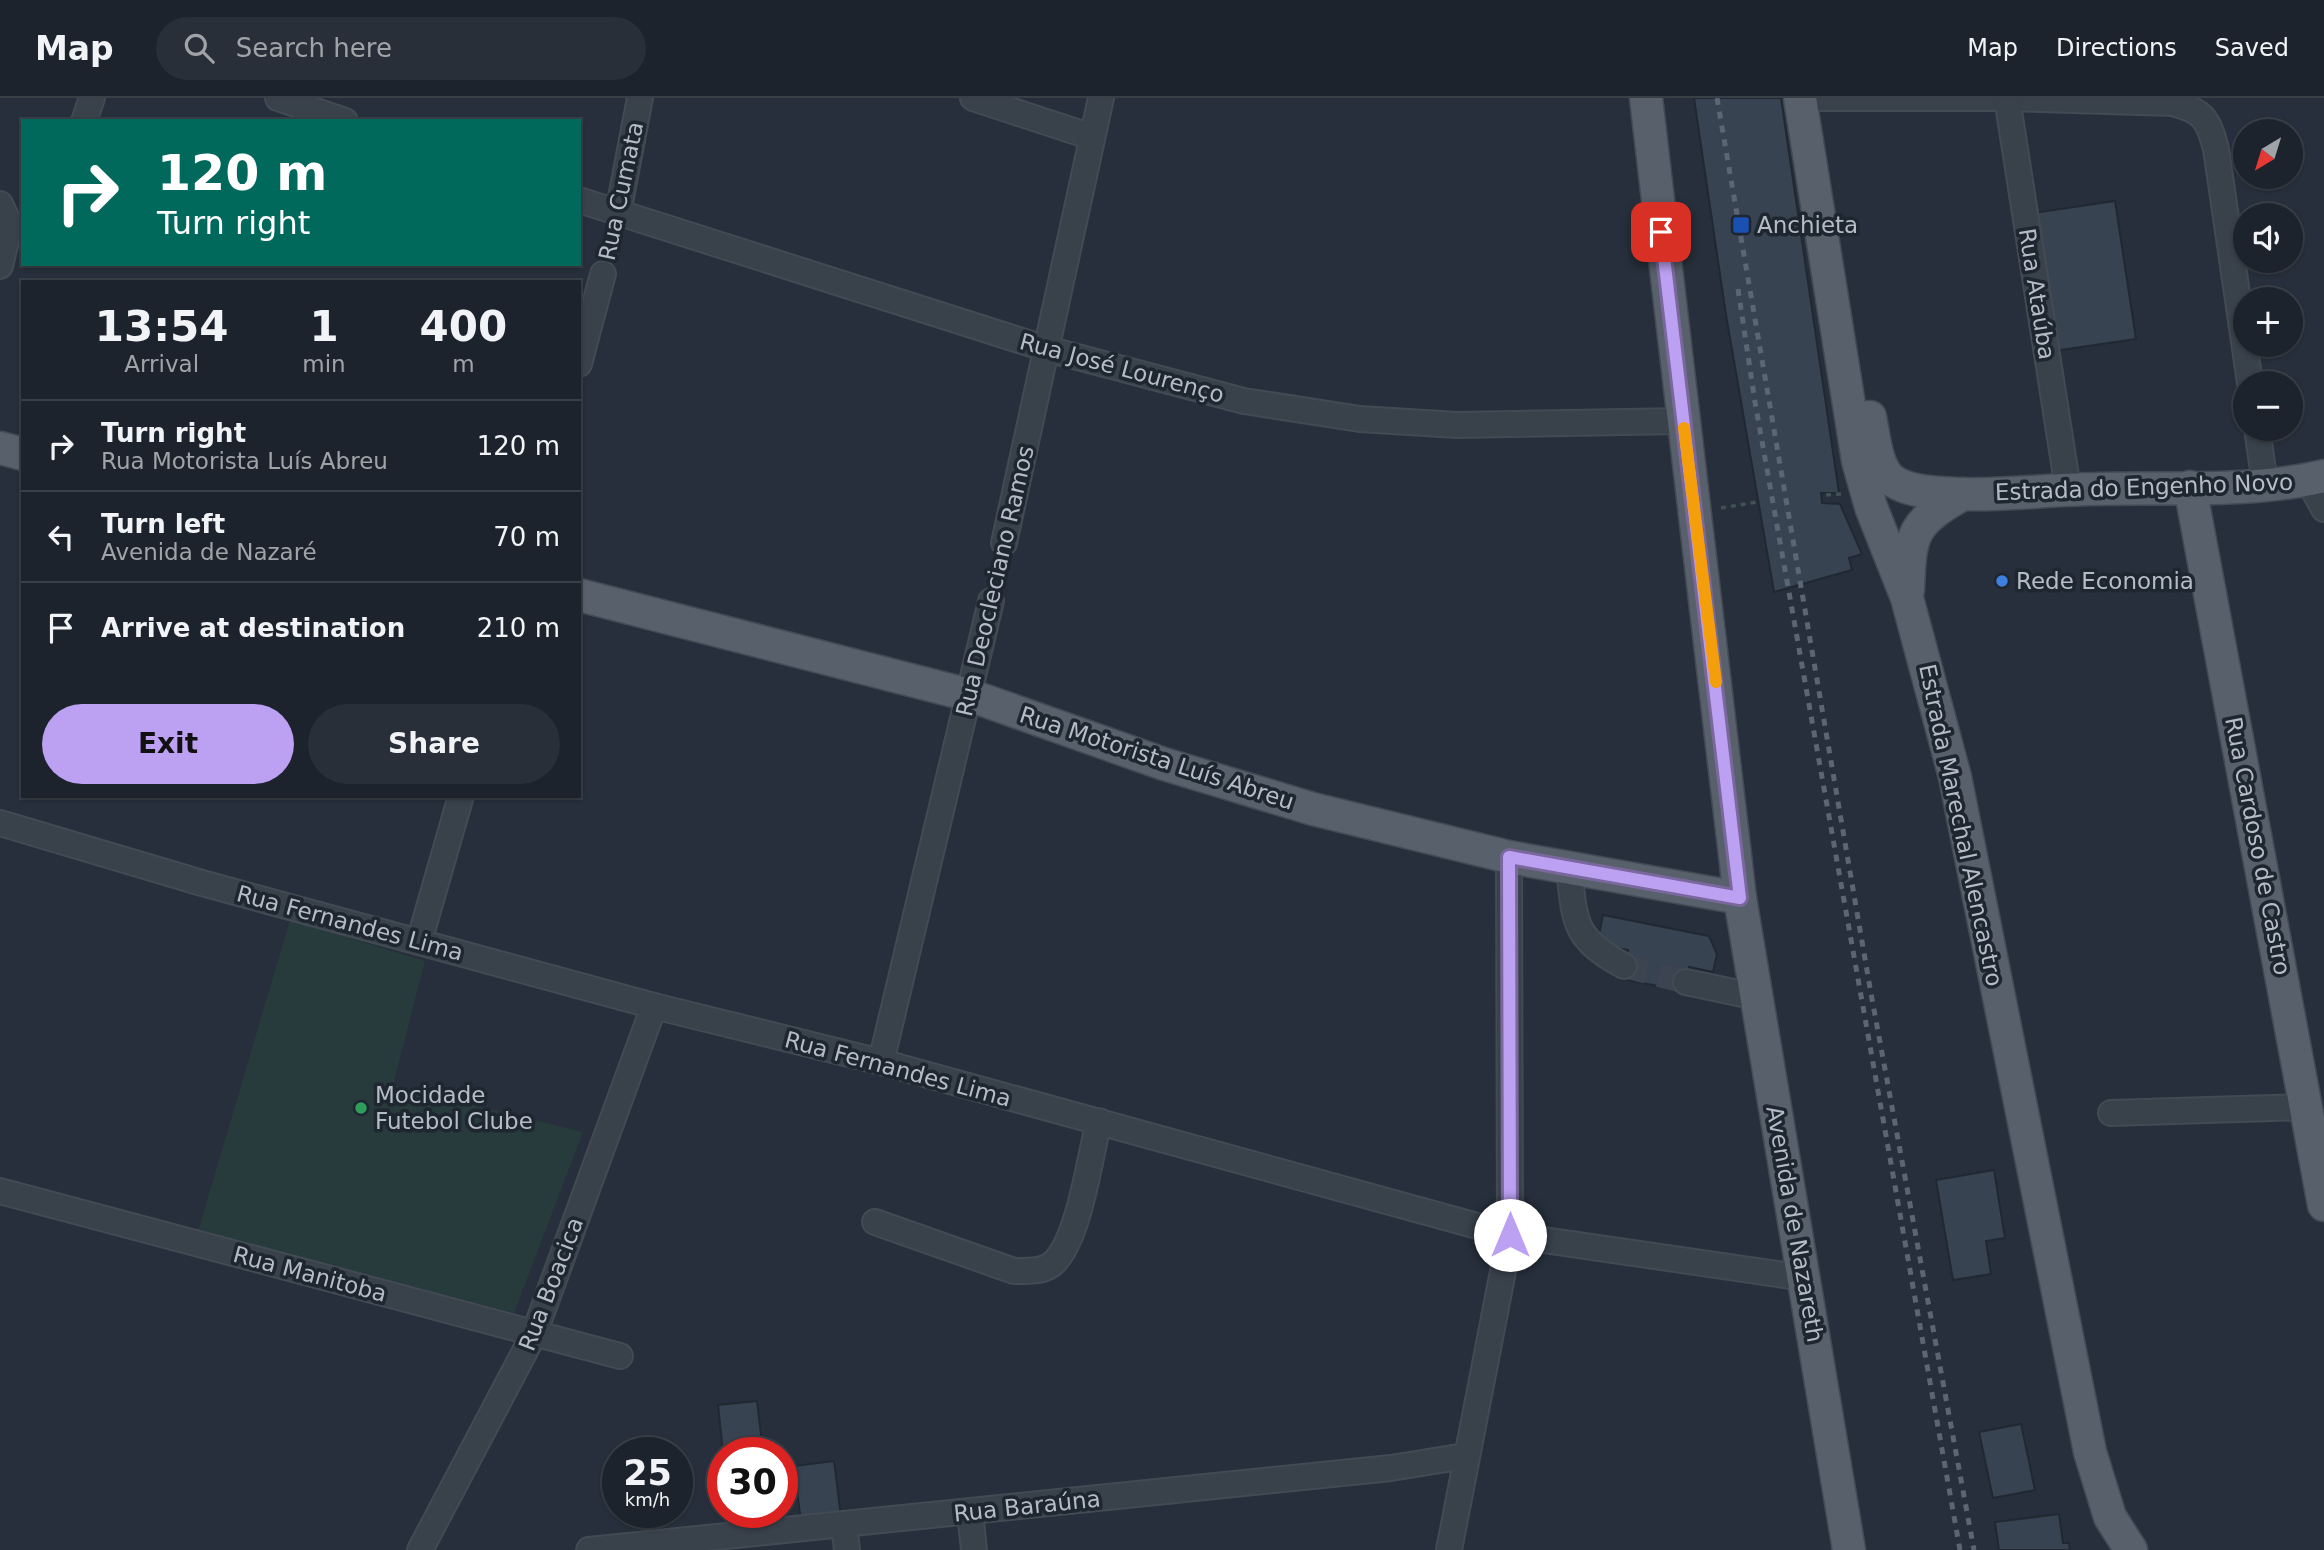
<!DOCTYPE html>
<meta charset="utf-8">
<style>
:root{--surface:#1c232c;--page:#292f38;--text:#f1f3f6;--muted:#a0a4a9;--line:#3a4048;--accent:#bca0f2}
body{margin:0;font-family:"DejaVu Sans",sans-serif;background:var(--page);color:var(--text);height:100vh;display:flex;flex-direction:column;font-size:26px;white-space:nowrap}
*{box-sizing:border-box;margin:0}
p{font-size:23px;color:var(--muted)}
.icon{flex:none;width:38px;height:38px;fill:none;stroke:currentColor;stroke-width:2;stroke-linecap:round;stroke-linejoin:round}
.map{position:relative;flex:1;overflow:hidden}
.drawer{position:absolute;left:21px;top:182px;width:560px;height:518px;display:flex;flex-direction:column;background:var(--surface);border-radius:0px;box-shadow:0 2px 5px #0004,0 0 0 2px var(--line)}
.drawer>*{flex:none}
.guide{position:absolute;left:21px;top:21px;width:560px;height:147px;border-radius:0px;box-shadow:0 2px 5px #0004,0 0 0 2px var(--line);background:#00695c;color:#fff;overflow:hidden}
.needle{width:46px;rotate:218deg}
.fabs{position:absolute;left:2233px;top:21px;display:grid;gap:14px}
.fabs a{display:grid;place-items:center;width:70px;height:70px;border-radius:50%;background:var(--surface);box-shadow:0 2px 5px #0004,0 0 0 2px var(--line);font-size:35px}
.speed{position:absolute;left:602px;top:1339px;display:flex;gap:14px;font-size:35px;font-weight:700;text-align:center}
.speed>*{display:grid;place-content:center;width:91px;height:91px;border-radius:50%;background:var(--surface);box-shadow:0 2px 5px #0004,0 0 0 2px var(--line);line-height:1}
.speed small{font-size:18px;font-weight:400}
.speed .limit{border:10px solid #d22;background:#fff;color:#111}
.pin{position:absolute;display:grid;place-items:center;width:60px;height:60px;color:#fff;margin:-30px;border-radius:14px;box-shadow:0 4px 10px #0006}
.me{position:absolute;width:77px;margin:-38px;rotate:0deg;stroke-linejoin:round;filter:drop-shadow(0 0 5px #0008)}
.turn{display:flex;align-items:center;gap:24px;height:147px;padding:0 21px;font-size:32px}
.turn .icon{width:91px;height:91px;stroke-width:2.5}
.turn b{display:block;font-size:49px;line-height:60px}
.eta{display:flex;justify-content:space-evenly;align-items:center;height:119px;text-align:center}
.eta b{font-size:42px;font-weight:700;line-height:49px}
.action{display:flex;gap:14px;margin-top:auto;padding:14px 21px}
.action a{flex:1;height:80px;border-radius:42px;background:var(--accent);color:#111;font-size:28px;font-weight:700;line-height:80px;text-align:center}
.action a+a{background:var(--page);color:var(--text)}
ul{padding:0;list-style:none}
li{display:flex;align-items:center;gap:21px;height:91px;padding:0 21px;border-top:2px solid var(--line)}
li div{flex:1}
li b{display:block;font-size:26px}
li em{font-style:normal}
header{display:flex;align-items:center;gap:42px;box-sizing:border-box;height:98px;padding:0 35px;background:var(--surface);border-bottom:2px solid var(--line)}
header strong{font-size:33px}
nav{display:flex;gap:38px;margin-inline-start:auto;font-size:24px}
.search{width:490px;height:63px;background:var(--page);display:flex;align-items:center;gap:18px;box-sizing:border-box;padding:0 24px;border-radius:38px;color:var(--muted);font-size:26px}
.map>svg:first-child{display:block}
.green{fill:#273a3c}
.building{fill:#384351;stroke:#202832;stroke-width:2}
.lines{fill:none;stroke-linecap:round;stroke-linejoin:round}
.minor-tunnel{stroke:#3b4450;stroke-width:24;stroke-dasharray:24 12;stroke-linecap:butt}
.minor-casing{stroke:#424a54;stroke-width:28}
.major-casing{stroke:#424a54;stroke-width:35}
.path{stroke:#405254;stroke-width:3.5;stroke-dasharray:5 5;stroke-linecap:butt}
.minor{stroke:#39414b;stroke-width:24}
.major{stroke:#57606b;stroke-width:32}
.rail{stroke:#5c6572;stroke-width:5;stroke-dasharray:7 7;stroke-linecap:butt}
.route-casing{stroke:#7a689d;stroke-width:18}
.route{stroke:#bca0f2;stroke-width:12}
.slow{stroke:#f59e0b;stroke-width:12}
.transit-dot{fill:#1a4fb4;stroke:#1e2630;stroke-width:2.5}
.shop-dot{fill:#3f7fe0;stroke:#1e2630;stroke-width:2.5}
.leisure-dot{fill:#2e9e5b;stroke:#1e2630;stroke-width:2.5}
.labels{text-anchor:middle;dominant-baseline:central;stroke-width:7;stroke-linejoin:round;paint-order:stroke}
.street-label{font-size:23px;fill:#b5bcc7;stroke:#1e2630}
.poi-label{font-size:23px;fill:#b5bcc7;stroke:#1e2630;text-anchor:start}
</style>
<header>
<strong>Map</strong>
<div class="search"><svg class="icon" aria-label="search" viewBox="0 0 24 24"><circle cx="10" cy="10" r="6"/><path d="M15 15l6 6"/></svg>Search here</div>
<nav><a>Map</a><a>Directions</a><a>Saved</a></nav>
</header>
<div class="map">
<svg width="2324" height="1452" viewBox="0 0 2324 1452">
<rect width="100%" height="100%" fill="#262f3b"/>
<path class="green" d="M290,822L425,863L393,987L583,1034L514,1215L198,1133Z"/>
<g class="building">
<path d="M1694,0H1781L1839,395H1821L1822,405L1840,406L1862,456L1849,460L1852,472L1774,494L1726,217Z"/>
<path d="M2115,103L2136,241L2054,253L2033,115Z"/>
<path d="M1603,817L1709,838L1717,856L1713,874L1689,869L1684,893L1622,881L1628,852L1597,846Z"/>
<path d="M1994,1072L2005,1140L1986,1143L1991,1176L1953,1182L1936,1082Z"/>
<path d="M757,1303L763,1354H723L718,1307Z"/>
<path d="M2021,1326L2035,1392L1993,1400L1979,1334Z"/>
<path d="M834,1363L841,1419L801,1424L794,1368Z"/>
<path d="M2059,1416L2063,1445H2069L2070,1452H1999L1995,1424Z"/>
</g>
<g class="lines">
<path class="minor-tunnel" d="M1624,868L1686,884"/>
<defs>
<g id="minor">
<path d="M278,0L345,23"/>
<path d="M973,0L1092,39"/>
<path d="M1800,0H2007L2172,5C2203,13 2208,20 2216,51L2250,285"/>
<path d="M2007,0L2068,391"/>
<path d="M84,23L92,0"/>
<path d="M579,102L1047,251L1244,303L1360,321L1457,327L1683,323"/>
<path d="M0,106L10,127L0,168"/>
<path d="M618,115L640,0"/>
<path d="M579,266L603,176"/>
<path d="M2257,331L2265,386"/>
<path d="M2308,382L2324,411"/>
<path d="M1004,445L1101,0"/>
<path d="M0,725L202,785L654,908L881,964L1510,1137L1805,1180"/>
<path d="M1569,770C1575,825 1573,840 1624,868"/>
<path d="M419,844L461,698"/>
<path d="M1686,884L1757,899"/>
<path d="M881,964L991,503"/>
<path d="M2111,1015L2308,1009"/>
<path d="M0,1093L620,1258"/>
<path d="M875,1124L1014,1173C1026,1173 1041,1174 1051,1167C1079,1146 1090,1057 1099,1023"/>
<path d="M970,1414L974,1452"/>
<path d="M844,1427L847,1452"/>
<path d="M420,1452L534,1236L654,908"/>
<path d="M589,1452L1391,1370L1465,1358"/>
<path d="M1449,1452L1510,1137L1509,759"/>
</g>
<g id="major">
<path d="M1646,0L1740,800L1849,1452"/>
<path d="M1800,0L1858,363L1871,409L1907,500L1955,679L2090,1354L2110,1419L2131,1452"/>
<path d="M1870,319C1874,338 1876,371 1893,383C1911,395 1940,395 1961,396C2005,398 2051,391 2095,391C2168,389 2253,395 2324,378"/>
<path d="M0,350L23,356"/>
<path d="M2190,389L2324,1107"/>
<path d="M1908,492C1910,435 1912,425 1963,396"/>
<path d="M579,497L969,597L1164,666L1313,711L1509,759L1740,800"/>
</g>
</defs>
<use href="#minor" class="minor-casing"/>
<use href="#major" class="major-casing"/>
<g class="path">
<path d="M608,154L612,137"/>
<path d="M1826,397L1841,396"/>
<path d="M1721,410L1757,404"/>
</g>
<use href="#minor" class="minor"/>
<use href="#major" class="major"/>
<g class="rail">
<path d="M1717,0L1870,890L1974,1452"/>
<path d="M1738,191L1755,304L1960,1452"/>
</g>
</g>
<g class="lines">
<defs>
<path id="route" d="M1510,1137L1509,759L1740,800L1661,134"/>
</defs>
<use href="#route" class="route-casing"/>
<use href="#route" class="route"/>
<path class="slow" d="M1684,330L1716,584"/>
</g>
<rect class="transit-dot" x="1732" y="118" width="18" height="18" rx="3.5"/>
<circle class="shop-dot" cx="2002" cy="483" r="7"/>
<circle class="leisure-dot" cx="361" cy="1010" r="7"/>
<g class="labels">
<g class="street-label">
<text transform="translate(621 93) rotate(-78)">Rua Cumata</text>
<text transform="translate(2037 196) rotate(81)">Rua Ataúba</text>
<text transform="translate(1122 270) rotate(15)">Rua José Lourenço</text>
<text transform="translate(2144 389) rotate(-2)">Estrada do Engenho Novo</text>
<text transform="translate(995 483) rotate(-77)">Rua Deocleciano Ramos</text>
<text transform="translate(1157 660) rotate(18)">Rua Motorista Luís Abreu</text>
<text transform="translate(1961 727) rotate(78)">Estrada Marechal Alencastro</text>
<text transform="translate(2258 748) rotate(79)">Rua Cardoso de Castro</text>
<text transform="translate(350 825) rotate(15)">Rua Fernandes Lima</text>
<text transform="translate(898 971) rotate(15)">Rua Fernandes Lima</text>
<text transform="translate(1795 1126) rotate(80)">Avenida de Nazareth</text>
<text transform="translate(310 1176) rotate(15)">Rua Manitoba</text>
<text transform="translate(551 1186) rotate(-69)">Rua Boacica</text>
<text transform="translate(1027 1408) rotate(-6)">Rua Baraúna</text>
</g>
<g class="poi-label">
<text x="1757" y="127">Anchieta</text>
<text x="2016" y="483">Rede Economia</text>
<text x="375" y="997">Mocidade<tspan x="375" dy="26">Futebol Clube</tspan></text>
</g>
</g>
</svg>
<div class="fabs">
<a><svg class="needle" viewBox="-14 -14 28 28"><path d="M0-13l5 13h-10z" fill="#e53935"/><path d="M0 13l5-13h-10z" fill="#a0a4a9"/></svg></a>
<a><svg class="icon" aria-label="sound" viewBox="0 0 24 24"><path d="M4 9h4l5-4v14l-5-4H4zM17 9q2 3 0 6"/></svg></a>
<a>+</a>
<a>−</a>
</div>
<div class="speed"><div>25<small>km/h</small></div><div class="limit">30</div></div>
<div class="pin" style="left:1661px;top:134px;background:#d93025"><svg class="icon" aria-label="arrive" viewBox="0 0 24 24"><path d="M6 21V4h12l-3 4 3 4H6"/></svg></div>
<svg class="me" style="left:1510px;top:1137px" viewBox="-20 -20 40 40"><circle r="19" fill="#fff"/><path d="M0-13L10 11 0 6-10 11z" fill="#bca0f2"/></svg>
<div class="guide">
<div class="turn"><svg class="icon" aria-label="right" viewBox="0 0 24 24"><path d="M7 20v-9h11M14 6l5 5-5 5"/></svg><div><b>120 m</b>Turn right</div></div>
</div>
<section class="drawer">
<div class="eta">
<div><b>13:54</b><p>Arrival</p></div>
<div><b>1</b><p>min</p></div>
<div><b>400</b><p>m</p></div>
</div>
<ul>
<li><svg class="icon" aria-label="right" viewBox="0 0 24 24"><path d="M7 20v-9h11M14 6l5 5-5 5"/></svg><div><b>Turn right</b><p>Rua Motorista Luís Abreu</p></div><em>120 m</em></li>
<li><svg class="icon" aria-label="left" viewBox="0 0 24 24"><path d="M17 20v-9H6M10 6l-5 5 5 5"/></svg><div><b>Turn left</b><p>Avenida de Nazaré</p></div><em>70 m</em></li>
<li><svg class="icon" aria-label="arrive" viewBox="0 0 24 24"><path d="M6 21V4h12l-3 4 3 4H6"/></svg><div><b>Arrive at destination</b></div><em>210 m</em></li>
</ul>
<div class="action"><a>Exit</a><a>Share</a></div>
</section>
</div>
